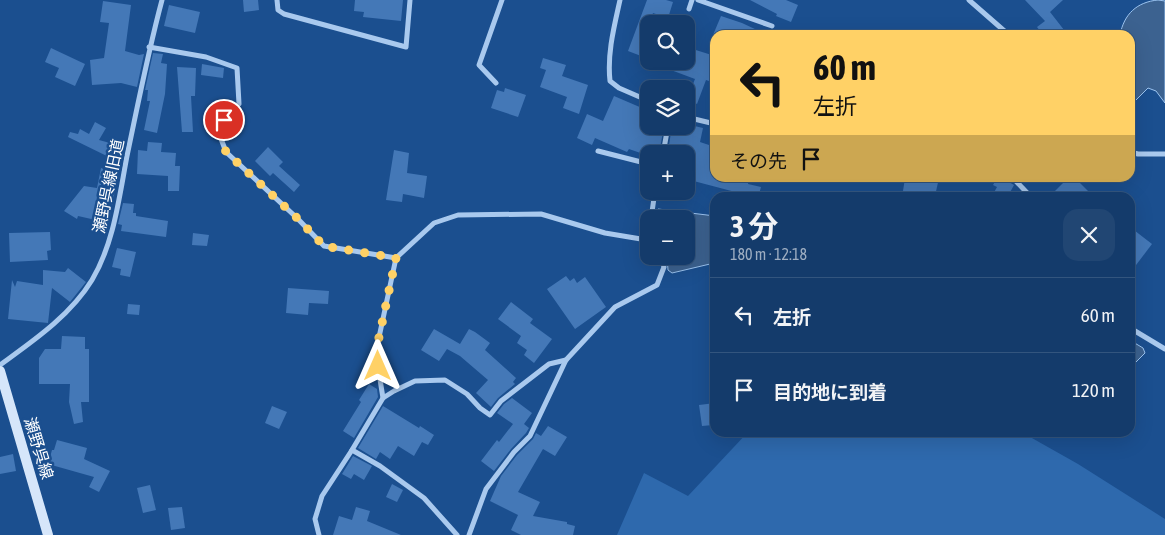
<!DOCTYPE html>
<html lang="ja">
<meta charset="utf-8">
<style>
:root{--surface:#143b6b;--page:#214673;--text:#f1f3f6;--muted:#9dadc1;--line:#33557e}
body{margin:0;font-family:"Asap Condensed","Noto Sans JP",sans-serif;background:var(--page);color:var(--text);height:100vh;display:flex;flex-direction:column;font-size:19px;white-space:nowrap}
*{box-sizing:border-box;margin:0}
p{font-size:16px;color:var(--muted)}
.icon{flex:none;width:28px;height:28px;fill:none;stroke:currentColor;stroke-width:2;stroke-linecap:round;stroke-linejoin:round}
.map{position:relative;flex:1;overflow:hidden}
.sheet{position:absolute;left:710px;top:192px;width:425px;height:245px;display:flex;flex-direction:column;background:var(--surface);border-radius:15px;box-shadow:0 5px 20px #0002,0 0 0 1px var(--line)}
.sheet>*{flex:none}
.hud{position:absolute;left:710px;top:30px;width:425px;height:152px;border-radius:15px;box-shadow:0 5px 20px #0002,0 0 0 1px var(--line);background:#ffd166;color:#111;overflow:hidden}
.tools{position:absolute;left:640px;top:15px;display:grid;gap:10px}
.tools a{display:grid;place-items:center;width:55px;height:55px;border-radius:10px;background:var(--surface);box-shadow:0 5px 20px #0002,0 0 0 1px var(--line);font-size:25px}
.pin{position:absolute;display:grid;place-items:center;width:42px;height:42px;color:#fff;margin:-21px;border:2px solid #fff;border-radius:50%;box-shadow:0 1px 5px #0007}
.me{position:absolute;width:55px;margin:-28px;rotate:0deg;stroke-linejoin:round;filter:drop-shadow(0 0 4px #0008)}
.turn{display:flex;align-items:center;gap:18px;height:105px;padding:0 20px;font-size:22px}
.turn .icon{width:65px;height:65px;stroke-width:2.5}
.turn b{display:block;font-size:35px;line-height:42px}
.then{display:flex;align-items:center;height:48px;padding:0 20px;background:#0003;gap:10px;font-size:19px}
.round{display:grid;place-items:center;flex:none;width:52px;height:52px;border-radius:15px;background:var(--page)}
.summary{display:flex;align-items:center;justify-content:space-between;height:85px;padding:0 20px}
h1{font-size:30px;font-weight:700;line-height:38px}
ul{padding:0;list-style:none}
li{display:flex;align-items:center;gap:15px;height:75px;padding:0 20px;border-top:1px solid var(--line)}
li div{flex:1}
li b{display:block;font-size:19px}
li em{font-style:normal}
.map>svg:first-child{display:block}
.green{fill:#2e69ad}
.water{fill:#3c6290;stroke:#9cc4f0}
.building{fill:#4478b7}
.lines{fill:none;stroke-linecap:round;stroke-linejoin:round}
.minor{stroke:#a9c9ee;stroke-width:5}
.secondary{stroke:#d6e6fa;stroke-width:10}
.route{stroke:#ffd166;stroke-width:9;stroke-dasharray:0 16.2}
.labels{text-anchor:middle;dominant-baseline:central;stroke-width:5;stroke-linejoin:round;paint-order:stroke}
.street-label{font-size:16px;fill:#fff;stroke:#1b4f8f}
</style>
<div class="map">
<svg width="1165" height="535" viewBox="0 0 1165 535">
<rect width="100%" height="100%" fill="#1b4f8f"/>
<path class="green" d="M748,432L1023,433L1078,464L1165,519V535H617L644,473L688,496Z"/>
<g class="water">
<path d="M1158,0L1165,1V103L1156,91L1148,88L1134,102H1130V35H1120C1124,14 1137,2 1158,0Z"/>
<path d="M658,209L715,216V265L710,264L672,273L668,270L667,256H686V219H656Z"/>
<path d="M1130,338L1133,342L1143,348L1145,353L1135,363H1131Z"/>
</g>
<g class="building">
<path d="M243,0H258L259,10L244,12Z"/>
<path d="M355,0H403L401,21L363,17L364,12L354,11Z"/>
<path d="M647,0H666L673,2L668,18L653,13L645,36L649,37V59L628,51Z"/>
<path d="M750,0H786L798,5L791,22L776,16L777,14Z"/>
<path d="M1025,0H1063L1050,12L1068,35H1043L1037,27L1045,21Z"/>
<path d="M103,1L131,5L125,51L139,55L144,54L137,87L121,83L92,85L90,60L104,58L109,23L100,22Z"/>
<path d="M169,5L200,12L195,33L164,26Z"/>
<path d="M721,16L742,23L768,35H713Z"/>
<path d="M686,47L715,56V83L706,80L697,104L687,99L695,79L652,63V61H686Z"/>
<path d="M51,48L85,64L75,86L55,77L59,68L45,62Z"/>
<path d="M153,53L163,54L161,63L167,64L165,94L157,133L144,130L150,101H147L148,90H145Z"/>
<path d="M543,58L566,65L562,76L588,85L579,114L563,108L567,97L540,87L546,70L540,68Z"/>
<path d="M202,64L224,68L223,78L201,75Z"/>
<path d="M177,67L196,68L195,96H191L193,132H182Z"/>
<path d="M505,88L526,95L518,117L491,108L497,90L504,92Z"/>
<path d="M614,96L649,111V126H664L659,154H649V156L629,149L627,152L595,138L592,145L577,138L587,114L603,121Z"/>
<path d="M95,122L106,128L99,140L121,146L117,161L68,137L70,132L78,134L80,129L89,134Z"/>
<path d="M686,124L703,128L700,142L715,147V178H749L748,184L761,187L758,198L686,179V167L690,150L669,145L672,126H686Z"/>
<path d="M148,142L162,143L161,152L176,153L175,166H180L179,191H168V176L137,174L138,150L147,151Z"/>
<path d="M268,147L283,162L279,166L300,185L294,192L273,173L270,176L255,161Z"/>
<path d="M394,150L409,153L407,173L427,176L424,198L403,194L402,202L386,200Z"/>
<path d="M101,168L114,173L111,183L116,184L109,223L78,216L77,219L64,211L84,186L97,188Z"/>
<path d="M905,178H939L935,196L903,191Z"/>
<path d="M997,178H1002L1014,185L1007,198H991L997,187L993,185Z"/>
<path d="M1068,178H1075L1095,198H1048Z"/>
<path d="M123,203L134,204L133,213H136V216L168,221L166,237L121,231L122,225L118,224Z"/>
<path d="M1130,227L1152,244L1130,273Z"/>
<path d="M50,232L51,250L47,251L48,260L10,262L9,233Z"/>
<path d="M193,233L209,235L207,246L192,245Z"/>
<path d="M117,248L136,252L130,277L120,275L121,269L112,267Z"/>
<path d="M68,268L86,282L70,302L52,288L48,323L8,319L12,280L15,287L17,281L43,285V270L65,272Z"/>
<path d="M566,276L570,281L574,278L577,283L585,277L606,307L575,329L547,289Z"/>
<path d="M288,288L329,291L328,304L309,303L308,315L286,313Z"/>
<path d="M511,302L533,319L530,323L552,339L534,363L524,355L527,350L517,343L521,336L498,319Z"/>
<path d="M128,304L140,305L139,315L127,314Z"/>
<path d="M434,329L460,344L469,329L475,332L490,343L485,350L516,378L513,382L515,384L498,398L491,407L476,393L488,380L460,356L447,349L439,361L421,350Z"/>
<path d="M62,336L85,337V349H89V402H81L83,422L74,424L69,402L70,384H39V358L45,349H61Z"/>
<path d="M369,384L377,389L378,397L354,438L343,431L361,402L359,400Z"/>
<path d="M512,398L532,413L524,424L529,428L526,433L511,449L494,471L481,461L497,440L499,442L513,424L497,413L504,404Z"/>
<path d="M715,403V412L712,417L713,425L702,426L699,405Z"/>
<path d="M272,406L287,412L279,429L265,423Z"/>
<path d="M383,406L419,428L420,426L434,435L428,445L422,442L414,456L398,446L390,459L380,452L376,459L358,448Z"/>
<path d="M548,426L567,437L555,456L543,449L518,492L540,502L533,516L567,522V524L575,526L573,535H521L511,530L518,515L490,501L501,476L517,455L533,439L536,433L541,436Z"/>
<path d="M57,440L87,448L84,459L110,471L99,492L89,487L94,477L48,464L52,450H54Z"/>
<path d="M13,454L16,471L0,474V457Z"/>
<path d="M353,456L372,466L364,480L354,474L351,479L342,474Z"/>
<path d="M392,484L403,490L397,502L386,497Z"/>
<path d="M150,485L156,510L143,513L137,488Z"/>
<path d="M182,507L185,528L171,530L168,508Z"/>
<path d="M356,507L370,511L367,521L401,535H333L339,516L352,520Z"/>
</g>
<g class="lines">
<g class="minor">
<path d="M277,0L278,10L284,14L406,47L410,0"/>
<path d="M620,0C614,27 607,54 610,81L619,88L649,101"/>
<path d="M698,0L772,26"/>
<path d="M969,0L1009,35"/>
<path d="M689,9L692,0"/>
<path d="M149,47L206,57L237,68L239,104L224,119L220,136L226,152L297,218L324,246L396,258L378,342V367L383,398"/>
<path d="M496,83L479,65L502,0"/>
<path d="M686,117L715,124"/>
<path d="M598,151L649,164"/>
<path d="M1130,152L1138,154H1165"/>
<path d="M663,154L668,126"/>
<path d="M1013,178L1032,198"/>
<path d="M651,219L655,191"/>
<path d="M649,231L647,240H649"/>
<path d="M396,258L434,223L458,215L541,214L605,233L647,240"/>
<path d="M1130,328L1165,349"/>
<path d="M0,365C33,341 70,316 92,280C114,243 119,198 127,156C138,104 148,52 162,0"/>
<path d="M352,450L380,466L424,498L457,535"/>
<path d="M319,535L315,519L322,496L352,450L383,398L394,391L415,381L445,380L467,394L480,408L490,415L501,401L549,364L566,360"/>
<path d="M469,535L486,489L514,452L530,436L566,360L615,307L657,285L664,267L660,256"/>
</g>
<path class="secondary" d="M0,371L48,535"/>
</g>
<g class="lines">
<path class="route" d="M224,120L220,136L226,152L297,218L324,246L396,258L378,342V366"/>
</g>
<g class="labels">
<g class="street-label">
<text transform="translate(108 186) rotate(-78)">瀬野呉線旧道</text>
<text transform="translate(39 448) rotate(73)">瀬野呉線</text>
</g>
</g>
</svg>
<div class="tools">
<a><svg class="icon" aria-label="search" viewBox="0 0 24 24"><circle cx="10" cy="10" r="6"/><path d="M15 15l6 6"/></svg></a>
<a><svg class="icon" aria-label="layers" viewBox="0 0 24 24"><path d="M12 4l9 5-9 5-9-5zM3 14l9 5 9-5"/></svg></a>
<a>+</a>
<a>−</a>
</div>
<div class="pin" style="left:224px;top:120px;background:#d93025"><svg class="icon" aria-label="arrive" viewBox="0 0 24 24"><path d="M6 21V4h12l-3 4 3 4H6"/></svg></div>
<svg class="me" style="left:378px;top:366px" viewBox="-20 -20 40 40"><path d="M0-17L14 15 0 8-14 15z" fill="#ffd166" stroke="#fff" stroke-width="4"/></svg>
<div class="hud">
<div class="turn"><svg class="icon" aria-label="left" viewBox="0 0 24 24"><path d="M17 20v-9H6M10 6l-5 5 5 5"/></svg><div><b>60 m</b>左折</div></div>
<div class="then">その先<svg class="icon" aria-label="arrive" viewBox="0 0 24 24"><path d="M6 21V4h12l-3 4 3 4H6"/></svg></div>
</div>
<section class="sheet">
<div class="summary"><div><h1>3 分</h1><p>180 m · 12:18</p></div><a class="round"><svg class="icon" aria-label="close" viewBox="0 0 24 24"><path d="M6 6l12 12M18 6L6 18"/></svg></a></div>
<ul>
<li><svg class="icon" aria-label="left" viewBox="0 0 24 24"><path d="M17 20v-9H6M10 6l-5 5 5 5"/></svg><div><b>左折</b></div><em>60 m</em></li>
<li><svg class="icon" aria-label="arrive" viewBox="0 0 24 24"><path d="M6 21V4h12l-3 4 3 4H6"/></svg><div><b>目的地に到着</b></div><em>120 m</em></li>
</ul>
</section>
</div>
